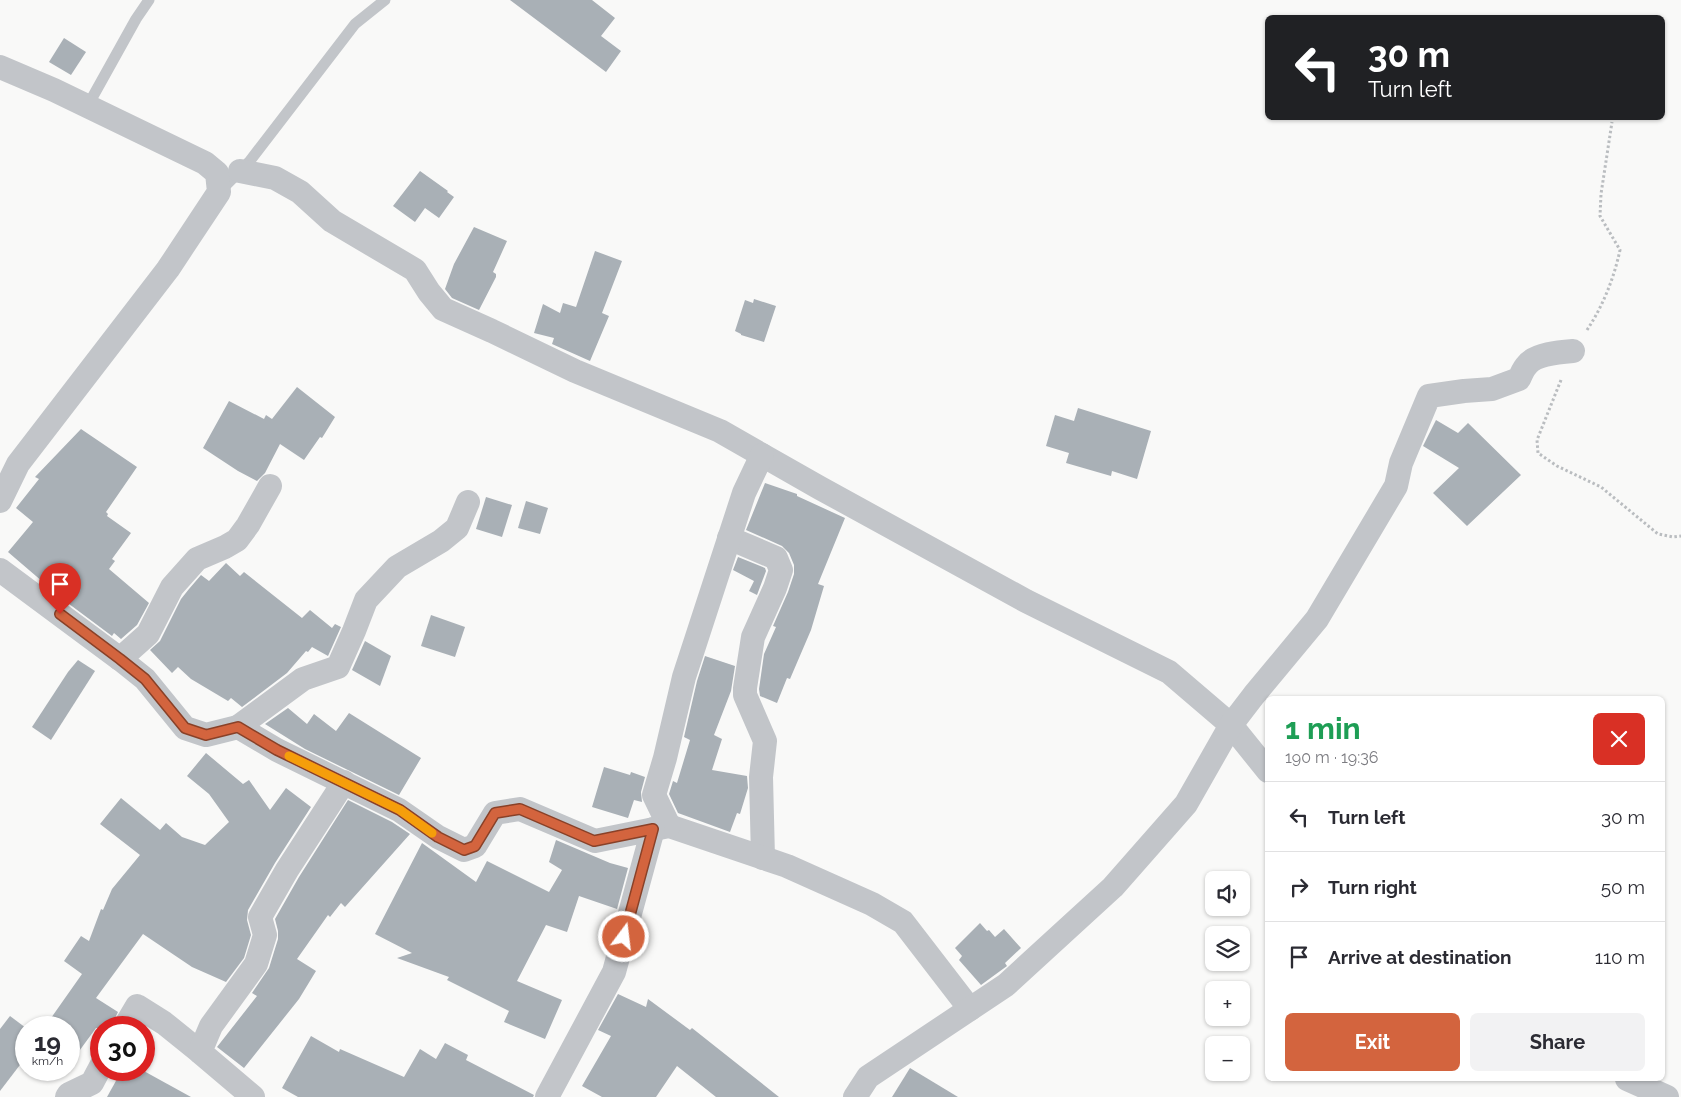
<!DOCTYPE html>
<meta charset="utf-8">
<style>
:root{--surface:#fff;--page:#f2f2f3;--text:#2b2b33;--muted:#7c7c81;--line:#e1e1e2;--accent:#d3643e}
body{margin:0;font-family:Raleway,sans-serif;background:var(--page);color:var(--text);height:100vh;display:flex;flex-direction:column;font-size:19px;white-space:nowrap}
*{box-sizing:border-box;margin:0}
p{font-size:16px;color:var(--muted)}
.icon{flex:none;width:28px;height:28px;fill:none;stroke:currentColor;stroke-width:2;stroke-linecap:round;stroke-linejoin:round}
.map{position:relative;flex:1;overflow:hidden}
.panel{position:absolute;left:1265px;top:696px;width:400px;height:385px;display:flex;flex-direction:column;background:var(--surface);border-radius:8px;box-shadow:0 1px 4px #0004}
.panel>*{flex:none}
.guide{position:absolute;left:1265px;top:15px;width:400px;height:105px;border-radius:8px;box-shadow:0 1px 4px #0004;background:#202124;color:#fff;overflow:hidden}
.fabs{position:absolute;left:1205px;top:871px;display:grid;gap:10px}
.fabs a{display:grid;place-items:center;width:45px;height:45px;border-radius:8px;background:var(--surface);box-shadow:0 1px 4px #0004;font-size:25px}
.speed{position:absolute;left:15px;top:1016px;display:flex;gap:10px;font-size:25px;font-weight:700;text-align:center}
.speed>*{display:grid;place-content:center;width:65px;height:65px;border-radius:50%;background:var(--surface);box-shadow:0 1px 4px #0004;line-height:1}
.speed small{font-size:12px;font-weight:400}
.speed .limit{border:8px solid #d22;background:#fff;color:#111}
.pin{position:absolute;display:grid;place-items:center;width:42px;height:42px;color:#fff;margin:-51px -21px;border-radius:50% 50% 50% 0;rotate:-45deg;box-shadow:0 0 5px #0007}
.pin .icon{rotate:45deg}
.me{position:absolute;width:55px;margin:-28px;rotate:15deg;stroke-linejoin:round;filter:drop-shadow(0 0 4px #0008)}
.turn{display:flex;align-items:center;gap:18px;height:105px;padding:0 20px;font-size:22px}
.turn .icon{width:65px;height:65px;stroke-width:2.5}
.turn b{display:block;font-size:35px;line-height:42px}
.round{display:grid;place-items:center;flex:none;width:52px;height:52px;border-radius:8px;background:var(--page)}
.summary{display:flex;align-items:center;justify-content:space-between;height:85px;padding:0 20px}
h1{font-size:30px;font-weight:700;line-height:38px;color:#1e9e55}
.cta{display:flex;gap:10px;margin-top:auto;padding:10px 20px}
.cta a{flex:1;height:58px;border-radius:8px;background:var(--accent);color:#fff;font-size:20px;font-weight:700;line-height:58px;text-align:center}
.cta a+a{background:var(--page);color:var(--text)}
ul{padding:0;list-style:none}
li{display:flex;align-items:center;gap:15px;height:70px;padding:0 20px;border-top:1px solid var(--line)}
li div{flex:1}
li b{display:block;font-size:19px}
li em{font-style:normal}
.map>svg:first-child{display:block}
.building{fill:#a9b0b6}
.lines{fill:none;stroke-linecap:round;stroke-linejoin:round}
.path{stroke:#babdc0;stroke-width:3;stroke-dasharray:2.5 2.5;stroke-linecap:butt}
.lane{stroke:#c2c5c9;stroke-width:11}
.street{stroke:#c2c5c9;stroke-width:24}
.route-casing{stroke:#894128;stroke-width:12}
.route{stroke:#d3643e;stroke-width:9}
.slow{stroke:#f59e0b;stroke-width:9}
</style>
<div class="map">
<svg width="1681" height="1097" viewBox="0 0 1681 1097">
<rect width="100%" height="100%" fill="#f9f9f8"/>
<g class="building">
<path d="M510,0H592L615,18L601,36L621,51L606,72Z"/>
<path d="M64,38L86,52L71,75L49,62Z"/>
<path d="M420,171L448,191L447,192L454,197L439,218L425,208L415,222L393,206Z"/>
<path d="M474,227L507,241L493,272L496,274V277L479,310L452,298L445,289L454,264Z"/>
<path d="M595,251L622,261L602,313L609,316L590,361L552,344L554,338L534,333L543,304L560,313L563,303L576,307Z"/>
<path d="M754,299L776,306L764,342L741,335V334L735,331L745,300L753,303Z"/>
<path d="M297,387L335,417L322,438L320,437L304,460L280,444L265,473L257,481L238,471L203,448L229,401L264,419L266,415L272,419Z"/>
<path d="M1078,408L1151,431L1137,479L1112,471L1111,476L1066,463L1069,453L1046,446L1055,415L1074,421Z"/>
<path d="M1436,420L1458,433L1468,423L1521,475L1467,526L1433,493L1459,468L1423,446Z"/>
<path d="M81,429L137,467L106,512L108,514L107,516L131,533L112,559L115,561L109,569L149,603L137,625L121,639L114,633L112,636L49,589L50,588L8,552L33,522L16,508L39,479L35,477Z"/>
<path d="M765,483L797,494V496L845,518L818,584L824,586L811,630L790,679L787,678L777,703L760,696L759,689L764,654L776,627L773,626L788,592L794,574V565L789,553L782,546L746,530Z"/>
<path d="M486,497L512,505L502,537L476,529Z"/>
<path d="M526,501L548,508L540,534L518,528Z"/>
<path d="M738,557L765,568L766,571L757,595L749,591L754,581L733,570Z"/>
<path d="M226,563L240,576L244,572L302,618L310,610L332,628L335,624L341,627L328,656L312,647L308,652L306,651L287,673L242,707L231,698L228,701L191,679L178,667L172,673L150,650L160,641L181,599L189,589L201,575L209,581Z"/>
<path d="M431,615L465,627L455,657L421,646Z"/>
<path d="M365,641L391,656L380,686L352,670Z"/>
<path d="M705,656L735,666L731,691L714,735L722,739L712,770L747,776L748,788L740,814L737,813L730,832L678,813L669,794L673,781L677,783L690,740L684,737L697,681Z"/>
<path d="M78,660L95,671L51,740L32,727L68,672Z"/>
<path d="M288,708L307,724L314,714L336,731L349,713L421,758L399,795L305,749L265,724Z"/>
<path d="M206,753L243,784L249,780L270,810L286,788L311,807L275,863L248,910L247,920L251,935L244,958L226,982L192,967L143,934L96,998L118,1012L110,1028H96L77,1054L69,1048V1028H44L82,974L64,961L81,936L89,941L101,909L103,910L112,889L140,855L100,824L121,798L160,830L166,823L182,837L205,845L229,822L209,794L187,776Z"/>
<path d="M604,767L630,775L631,772L645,777L641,792L642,802L634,800L628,818L592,807Z"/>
<path d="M348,800L392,822L410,834L345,907L341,903L330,917L328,915L297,959L316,971L299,999L244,1068L217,1047L257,996L252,993L269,968L278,939V931L275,919L299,877Z"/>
<path d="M556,840L610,863L628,868L617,909L579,896L567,932L546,925L517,981L562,1000L545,1039L504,1022L509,1011L447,980L449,977L397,958L412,953L375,934L422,843L476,882L487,861L549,892L562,870L549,862Z"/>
<path d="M980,923L987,931L989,930L995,937L1004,929L1021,948L1005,963L1007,966L981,985L959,960L962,956L955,948Z"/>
<path d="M618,994L646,1007L648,999L690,1030L692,1028L779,1097H716L677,1066L656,1097H602L582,1086L611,1036L598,1030Z"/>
<path d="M10,1016L26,1028V1057L0,1091V1029Z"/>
<path d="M311,1036L339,1052L340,1049L404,1077L420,1049L436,1059L445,1043L468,1055L466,1060L534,1095L533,1097H298L282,1088Z"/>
<path d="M910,1068L958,1097H892Z"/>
<path d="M122,1070H142L191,1097H107Z"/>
</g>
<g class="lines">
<g class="path">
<path d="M1587,330C1603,306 1614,278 1620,250L1600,216L1601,194L1612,122"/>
<path d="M1561,380L1537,440L1538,453L1557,466L1601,487L1658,534L1673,537L1681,536"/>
</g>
<g class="lane">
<path d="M87,107L136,19L149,0"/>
<path d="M220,191L249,162L355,24L385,0"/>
</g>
<g class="street">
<path d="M0,67L54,90L205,163L217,173L219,192L168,269L18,464L0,501"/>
<path d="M240,171L275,178L300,192L332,221L415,270L429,292L443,309L492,331L575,371L720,431L820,488L1026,601L1169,672L1231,725L1268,771"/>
<path d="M729,538L776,558L781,570L775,588L753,637L745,688V695L765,741L761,777L763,858"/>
<path d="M0,570L120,659L145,679L185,728L206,735L238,727L277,750L399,810L438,837L464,850L475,846L495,813L520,809L595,841L669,826L787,866L872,904L903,922L970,1009"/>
<path d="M120,659L148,634L172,587L197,559L225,547L237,540L248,525L270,486"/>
<path d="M238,727L303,679L338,667L354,631L366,600L397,567L441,541L457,528L468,502"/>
<path d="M669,826L654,795L665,758L684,677L744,493L762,455"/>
<path d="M124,1028L137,1006L164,1023L200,1052"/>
<path d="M1627,1079L1667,1097"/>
<path d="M67,1097L69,1094L92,1083L101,1066"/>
<path d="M253,1097L200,1052L211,1026L256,964L265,935L260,917L287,870L344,782"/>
<path d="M547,1097L614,972L653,829"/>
<path d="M855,1097L868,1077L1006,985L1113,887L1186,804L1231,725L1254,695L1317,619L1396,486L1401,463L1429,396L1464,391L1492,389L1519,379C1521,375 1523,369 1527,365C1535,354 1560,352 1573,351"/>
</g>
</g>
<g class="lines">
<defs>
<path id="route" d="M60,614L120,659L145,679L185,728L206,735L238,727L277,750L400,810L438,837L464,850L475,846L495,813L520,809L594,841L653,829L624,937"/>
</defs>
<use href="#route" class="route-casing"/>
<use href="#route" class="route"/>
<path class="slow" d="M289,756L400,810L432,833"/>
</g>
</svg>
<div class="fabs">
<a><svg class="icon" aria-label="sound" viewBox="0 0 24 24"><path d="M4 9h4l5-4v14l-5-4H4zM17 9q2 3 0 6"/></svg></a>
<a><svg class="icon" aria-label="layers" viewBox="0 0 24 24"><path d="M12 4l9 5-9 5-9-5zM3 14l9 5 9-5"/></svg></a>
<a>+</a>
<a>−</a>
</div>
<div class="speed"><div>19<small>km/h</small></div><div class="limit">30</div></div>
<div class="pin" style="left:60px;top:614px;background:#d93025"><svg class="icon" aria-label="arrive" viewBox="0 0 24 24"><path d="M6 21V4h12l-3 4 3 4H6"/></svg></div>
<svg class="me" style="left:624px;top:937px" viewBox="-20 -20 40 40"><circle r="17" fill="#d3643e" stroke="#fff" stroke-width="3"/><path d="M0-11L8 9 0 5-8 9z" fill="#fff"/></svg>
<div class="guide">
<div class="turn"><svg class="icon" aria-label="left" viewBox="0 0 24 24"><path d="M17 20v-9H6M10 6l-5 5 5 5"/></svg><div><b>30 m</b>Turn left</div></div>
</div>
<section class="panel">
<div class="summary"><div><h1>1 min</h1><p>190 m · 19:36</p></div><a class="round" style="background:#d93025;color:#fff"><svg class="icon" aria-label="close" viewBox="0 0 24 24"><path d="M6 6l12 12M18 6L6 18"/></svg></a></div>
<ul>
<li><svg class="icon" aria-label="left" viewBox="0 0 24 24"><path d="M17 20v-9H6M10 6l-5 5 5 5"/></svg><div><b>Turn left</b></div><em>30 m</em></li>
<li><svg class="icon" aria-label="right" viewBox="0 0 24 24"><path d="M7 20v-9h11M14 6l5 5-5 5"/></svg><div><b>Turn right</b></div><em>50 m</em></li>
<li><svg class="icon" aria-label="arrive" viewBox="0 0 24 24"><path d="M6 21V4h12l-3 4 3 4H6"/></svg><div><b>Arrive at destination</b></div><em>110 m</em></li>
</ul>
<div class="cta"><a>Exit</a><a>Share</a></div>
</section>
</div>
